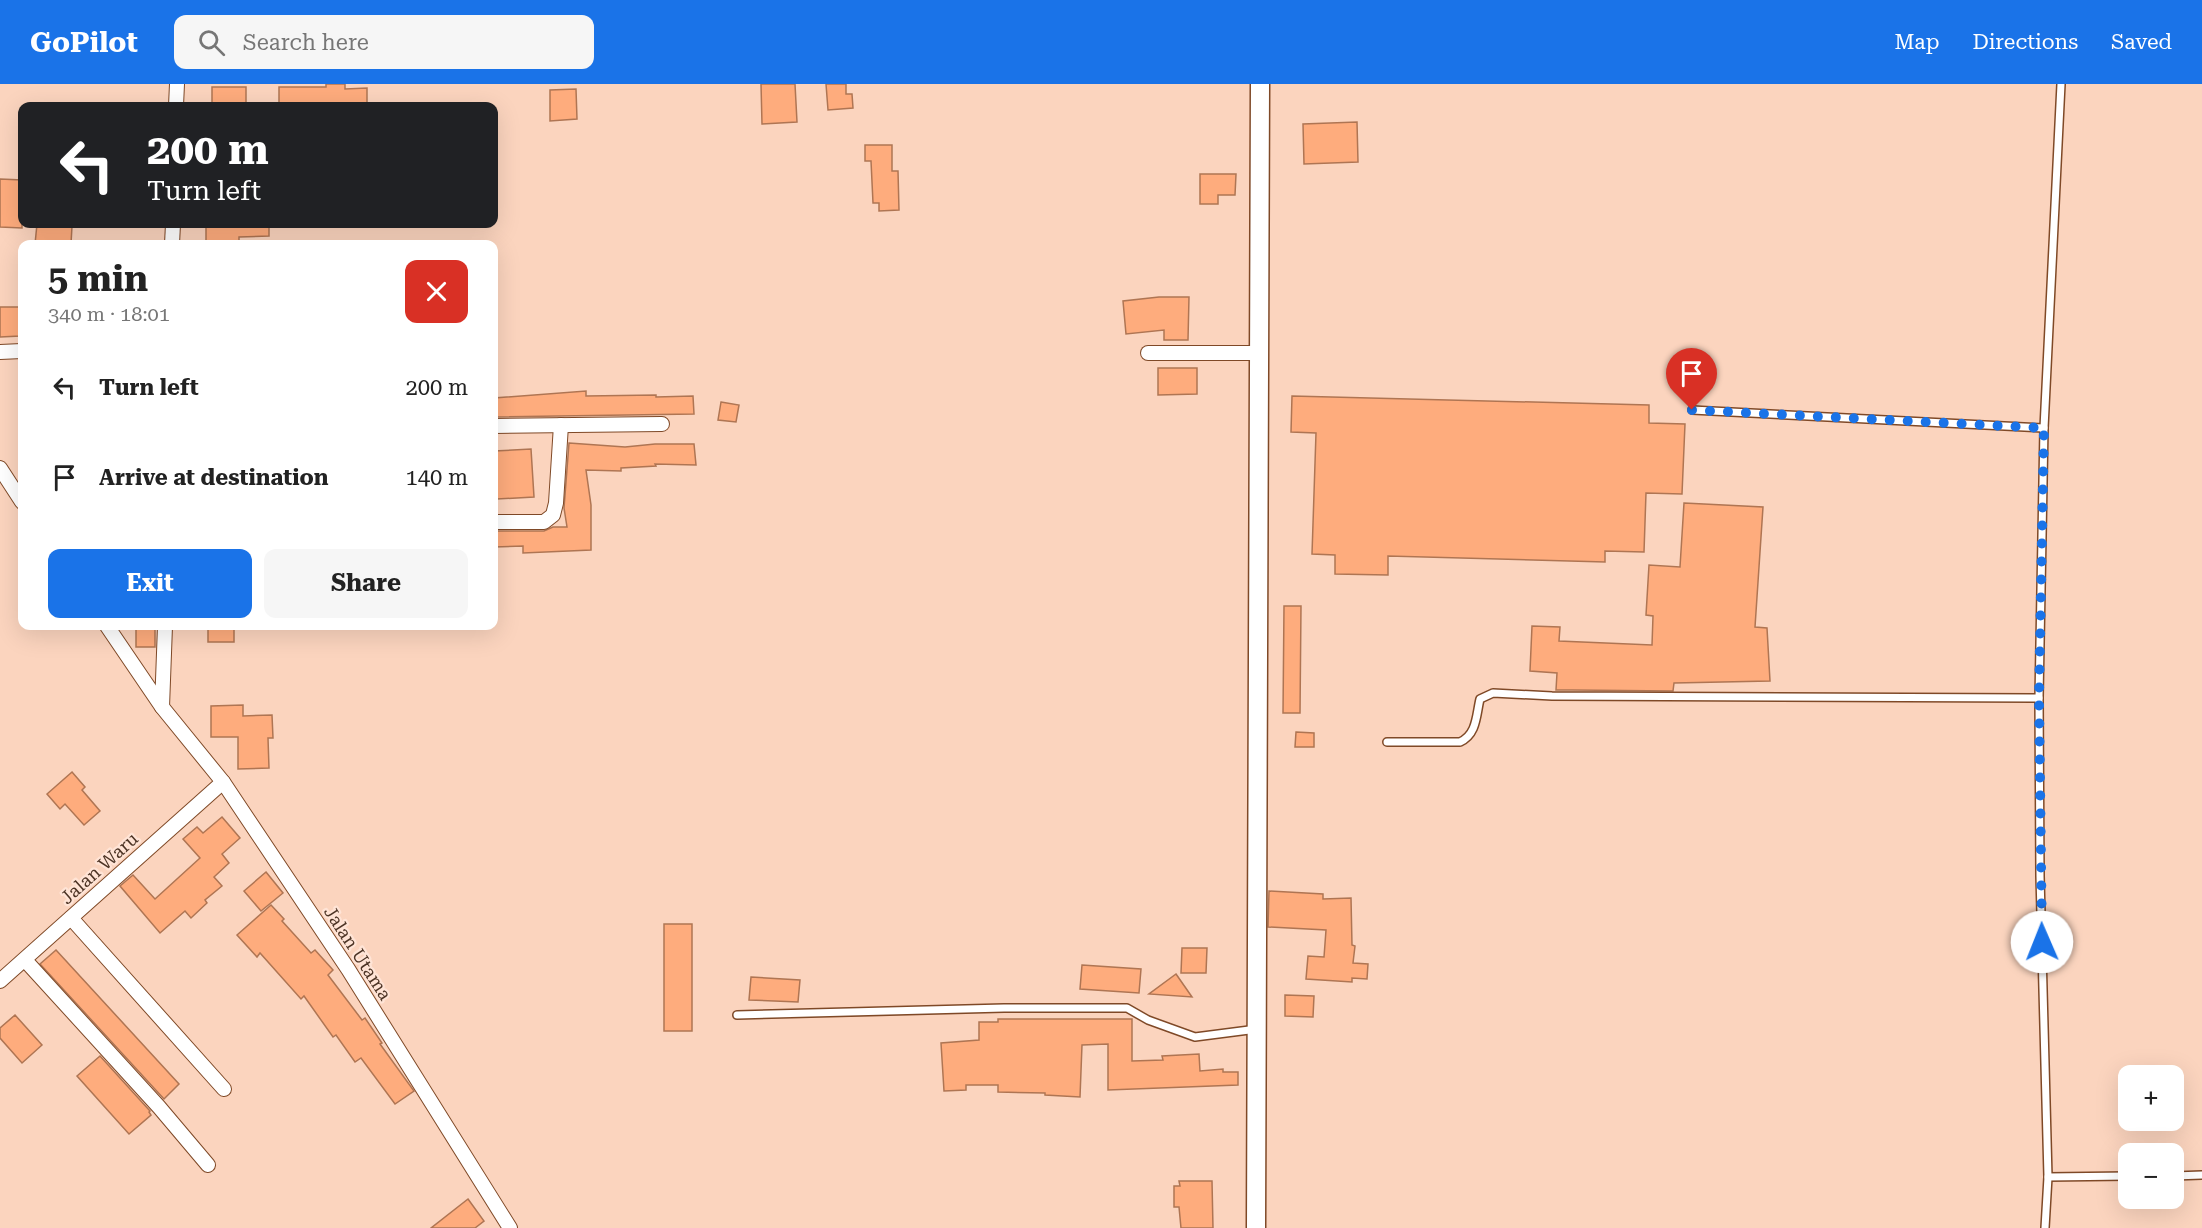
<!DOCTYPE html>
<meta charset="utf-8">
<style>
:root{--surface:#fff;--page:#f6f6f6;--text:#222;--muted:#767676;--accent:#1a73e8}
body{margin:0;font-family:"Roboto Serif",serif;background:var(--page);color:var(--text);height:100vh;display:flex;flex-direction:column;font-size:22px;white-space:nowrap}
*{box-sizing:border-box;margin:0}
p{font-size:20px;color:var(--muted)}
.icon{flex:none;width:33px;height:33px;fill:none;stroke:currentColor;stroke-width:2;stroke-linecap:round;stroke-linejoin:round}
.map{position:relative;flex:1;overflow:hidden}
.side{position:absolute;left:18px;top:156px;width:480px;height:390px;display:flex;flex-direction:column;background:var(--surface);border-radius:12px;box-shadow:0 6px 24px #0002}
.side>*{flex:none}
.banner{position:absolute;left:18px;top:18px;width:480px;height:126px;border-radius:12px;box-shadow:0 6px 24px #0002;background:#202124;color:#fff;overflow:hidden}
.controls{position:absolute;left:2118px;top:981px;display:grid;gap:12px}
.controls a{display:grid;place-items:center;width:66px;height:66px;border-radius:12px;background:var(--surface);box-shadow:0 6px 24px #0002;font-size:30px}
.pin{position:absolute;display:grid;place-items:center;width:51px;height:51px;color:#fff;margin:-62px -26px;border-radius:50% 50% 50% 0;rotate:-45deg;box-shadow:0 0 6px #0007}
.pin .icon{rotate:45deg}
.me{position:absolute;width:66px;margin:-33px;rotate:359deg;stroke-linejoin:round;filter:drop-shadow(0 0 4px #0008)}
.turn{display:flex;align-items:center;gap:21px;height:126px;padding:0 30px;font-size:27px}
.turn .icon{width:78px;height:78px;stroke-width:2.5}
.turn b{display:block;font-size:42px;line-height:51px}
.round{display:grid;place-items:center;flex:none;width:63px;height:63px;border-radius:12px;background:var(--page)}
.head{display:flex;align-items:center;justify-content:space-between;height:102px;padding:0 30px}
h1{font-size:36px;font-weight:700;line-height:45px}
.button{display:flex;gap:12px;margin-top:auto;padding:12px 30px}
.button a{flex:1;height:69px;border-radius:12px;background:var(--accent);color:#fff;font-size:24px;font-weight:700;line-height:69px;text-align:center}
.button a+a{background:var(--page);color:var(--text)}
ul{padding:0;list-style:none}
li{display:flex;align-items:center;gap:18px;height:90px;padding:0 30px}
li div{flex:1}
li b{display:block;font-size:22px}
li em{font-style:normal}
header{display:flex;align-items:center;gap:36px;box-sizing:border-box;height:84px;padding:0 30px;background:var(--accent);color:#fff}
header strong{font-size:28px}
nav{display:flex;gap:33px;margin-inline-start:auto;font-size:21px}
.search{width:420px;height:54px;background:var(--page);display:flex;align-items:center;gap:15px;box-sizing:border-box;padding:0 21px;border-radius:12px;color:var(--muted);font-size:22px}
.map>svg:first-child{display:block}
.building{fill:#feac7d;stroke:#af7553;stroke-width:1.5}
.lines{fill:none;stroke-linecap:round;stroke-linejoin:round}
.service-casing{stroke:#7f4927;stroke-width:10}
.minor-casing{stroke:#7f4927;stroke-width:16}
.tertiary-casing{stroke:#7f4927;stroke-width:21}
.service{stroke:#fff;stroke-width:7}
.minor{stroke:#fff;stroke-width:14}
.tertiary{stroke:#fff;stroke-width:18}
.route{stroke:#1a73e8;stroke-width:10;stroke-dasharray:0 18}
.labels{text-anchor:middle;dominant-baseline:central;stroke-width:4.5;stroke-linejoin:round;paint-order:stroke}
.street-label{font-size:18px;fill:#4d3425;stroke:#ffe4d6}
</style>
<header>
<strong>GoPilot</strong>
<div class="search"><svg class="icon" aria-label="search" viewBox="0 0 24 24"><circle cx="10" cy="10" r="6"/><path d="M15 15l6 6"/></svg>Search here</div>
<nav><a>Map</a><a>Directions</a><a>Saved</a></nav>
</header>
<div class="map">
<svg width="2202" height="1144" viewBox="0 0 2202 1144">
<rect width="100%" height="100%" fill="#fbd4be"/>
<g class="building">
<path d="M326,0H345V5L367,4V22H279V3H326Z"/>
<path d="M761,0H795L797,38L762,40Z"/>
<path d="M826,0H846V10H852L853,24L828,26Z"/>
<rect x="212" y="3" width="34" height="19"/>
<path d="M576,5L577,35L550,37V6Z"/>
<path d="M1357,38L1358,78L1304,80L1303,40Z"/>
<path d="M865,61H892V87H898L899,126L879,127V119H873L871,77H865Z"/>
<path d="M1200,90H1236L1235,111H1218V120H1200Z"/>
<path d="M0,95L22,96V144L0,143Z"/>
<path d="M37,140L72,142L71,160H35Z"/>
<path d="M206,140H269V152L239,153V160H206Z"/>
<path d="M1159,213H1189L1188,256H1164V246L1126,250L1123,217Z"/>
<path d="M0,223H20V252L0,253Z"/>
<path d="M1158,284H1197V310L1158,311Z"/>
<path d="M586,307V312L656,311V313L693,312L694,330L494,333V314Z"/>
<path d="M1292,312L1649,321V339L1685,340L1682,410L1646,409L1644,468L1605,467V478L1388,472V491L1335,490V471L1312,470L1316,349L1291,348Z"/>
<path d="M721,318L739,321L736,338L718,336Z"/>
<path d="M569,359L625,363L655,360H694L696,381L655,380L656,382L621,384V387L586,386L591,421V466L523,469V462L494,463V447H544L553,443H567L564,424Z"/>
<path d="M531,365L534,413L497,415V412H494V367Z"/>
<path d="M1684,419L1763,423L1755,543L1767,544L1770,597L1674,599L1673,607L1572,606H1556L1557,589L1530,587L1532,542L1560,543L1559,557L1652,561L1653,532L1646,531L1649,481L1680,483Z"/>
<path d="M1284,522H1301L1300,629H1283Z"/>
<rect x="136" y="542" width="19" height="21"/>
<rect x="208" y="542" width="26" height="16"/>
<path d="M243,621V632L272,631L273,654H268L269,684L238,685V653H211V622Z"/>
<path d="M1296,648L1314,649V663H1295Z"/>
<path d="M72,688L85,703L82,706L100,727L84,741L65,720L60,725L47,710Z"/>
<path d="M222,733L240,754L222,770L229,779L214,793L222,802L205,816L207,819L191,834L185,827L160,849L120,802L133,791L155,815L200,774L183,755L197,743L203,749Z"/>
<path d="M266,788L283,809L261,827L244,807Z"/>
<path d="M1269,807L1323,810V815L1351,814L1352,861L1355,862L1353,879L1368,880L1367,895L1352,894V898L1306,895L1308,872L1324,873L1326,846L1268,843Z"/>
<path d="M271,821L284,835L282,837L311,869L315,866L333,886L328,891L362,936L365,934L382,959L380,960L414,1007L395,1020L361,974L355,978L336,951L333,953L304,912L301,915L260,869L257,873L237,851Z"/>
<rect x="664" y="840" width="28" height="107"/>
<path d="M1182,864H1207L1206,889H1181Z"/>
<path d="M56,866L179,1000L164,1015L40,880Z"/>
<path d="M1082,881L1141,885L1139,909L1080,905Z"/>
<path d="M1176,890L1192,913L1149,910Z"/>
<path d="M751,893L800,896L798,918L749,916Z"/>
<path d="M1285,911L1314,912L1313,933L1285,932Z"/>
<path d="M15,931L42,961L22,979L0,954V944Z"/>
<path d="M998,935H1132V977L1163,976L1162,972L1199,970L1200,987L1223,985V988H1238V1001L1108,1006V960L1082,961L1080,1013L1045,1011V1009L998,1008V1001H966V1006L944,1007L941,959L979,956V938H998Z"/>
<path d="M100,972L150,1027L149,1028L151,1031L129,1050L77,992Z"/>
<path d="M1179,1097H1212L1213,1144H1181L1179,1123H1174V1102H1180Z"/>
<path d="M468,1115L484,1137L475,1144H431Z"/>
</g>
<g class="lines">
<defs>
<g id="service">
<path d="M1692,326L2044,344"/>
<path d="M1387,658H1460C1477,650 1476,632 1480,615L1493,609L1552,612L2039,614"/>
<path d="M737,931L1004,924H1127L1148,936L1195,953L1257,945"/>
<path d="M2174,1092L2202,1091"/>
<path d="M2048,1093L2128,1092"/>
<path d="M2045,1144L2048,1093L2040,792L2039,614L2044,344L2061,0"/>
</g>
<g id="minor">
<path d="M176,22L177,0"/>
<path d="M172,160L173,140"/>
<path d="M0,268L22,267"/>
<path d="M1148,269H1259"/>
<path d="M494,342L662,340"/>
<path d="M0,384L22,418"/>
<path d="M494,438H544L553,431L556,419L561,341"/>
<path d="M107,542L162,623L223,698L348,885L510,1144"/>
<path d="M162,623L165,542"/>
<path d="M71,834L224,1005"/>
<path d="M25,876L159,1023L208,1081"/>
<path d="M0,897L223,698"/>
</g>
<path id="tertiary" d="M1256,1144L1260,0"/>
</defs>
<use href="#service" class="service-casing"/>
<use href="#minor" class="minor-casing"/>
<use href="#tertiary" class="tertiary-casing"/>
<use href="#service" class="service"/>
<use href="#minor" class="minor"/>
<use href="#tertiary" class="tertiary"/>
</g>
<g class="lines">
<path class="route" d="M1692,326L2044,344L2039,614L2042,858"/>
</g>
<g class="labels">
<g class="street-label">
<text transform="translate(99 784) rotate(-42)">Jalan Waru</text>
<text transform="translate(358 869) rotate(57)">Jalan Utama</text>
</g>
</g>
</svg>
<div class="controls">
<a>+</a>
<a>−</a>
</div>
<div class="pin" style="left:1692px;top:326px;background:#d93025"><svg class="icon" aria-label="arrive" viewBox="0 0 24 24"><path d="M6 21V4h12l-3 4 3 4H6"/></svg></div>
<svg class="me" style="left:2042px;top:858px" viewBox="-20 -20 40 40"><circle r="19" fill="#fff"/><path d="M0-13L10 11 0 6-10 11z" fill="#1a73e8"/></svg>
<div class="banner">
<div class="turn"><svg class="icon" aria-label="left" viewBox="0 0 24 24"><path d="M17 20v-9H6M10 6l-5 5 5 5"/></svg><div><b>200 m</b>Turn left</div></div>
</div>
<section class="side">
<div class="head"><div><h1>5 min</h1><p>340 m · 18:01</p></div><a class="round" style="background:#d93025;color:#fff"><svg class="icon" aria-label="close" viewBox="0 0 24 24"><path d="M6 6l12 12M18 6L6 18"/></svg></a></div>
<ul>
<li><svg class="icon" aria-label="left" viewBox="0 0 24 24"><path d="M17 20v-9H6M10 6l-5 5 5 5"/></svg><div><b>Turn left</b></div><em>200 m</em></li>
<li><svg class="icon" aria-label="arrive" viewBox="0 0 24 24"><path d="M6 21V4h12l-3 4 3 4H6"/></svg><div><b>Arrive at destination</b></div><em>140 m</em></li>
</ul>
<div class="button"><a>Exit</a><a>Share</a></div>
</section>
</div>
